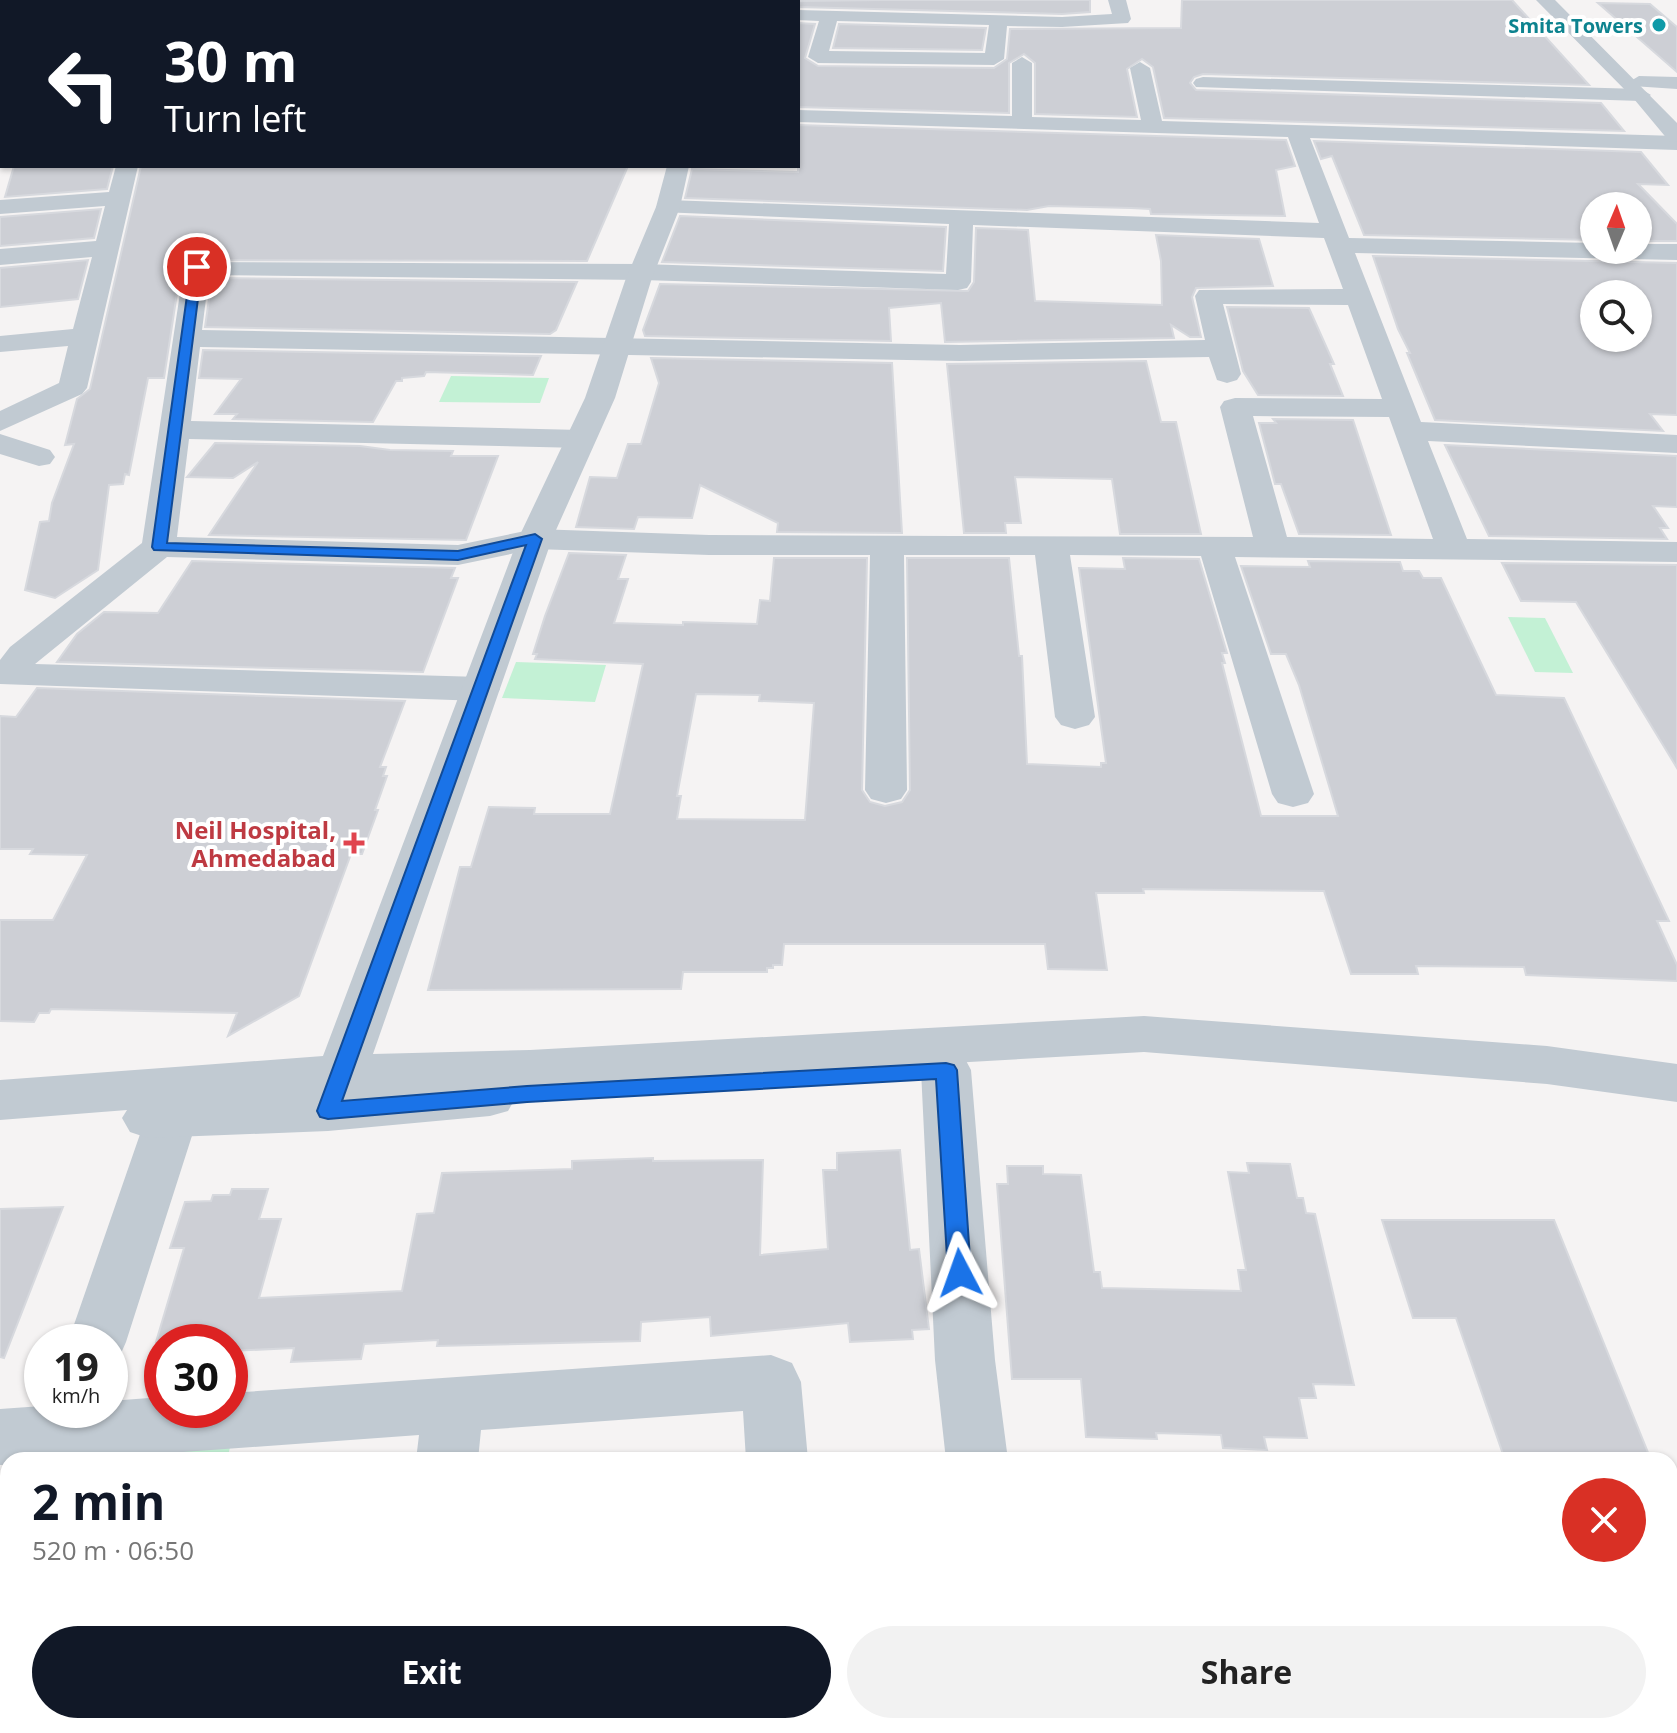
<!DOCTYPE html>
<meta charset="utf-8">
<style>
:root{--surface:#fff;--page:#f2f2f2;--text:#222;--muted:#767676;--accent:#111827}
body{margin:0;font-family:"Open Sans",sans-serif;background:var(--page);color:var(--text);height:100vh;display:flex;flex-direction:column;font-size:30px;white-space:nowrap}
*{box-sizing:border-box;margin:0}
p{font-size:26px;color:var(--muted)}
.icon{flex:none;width:44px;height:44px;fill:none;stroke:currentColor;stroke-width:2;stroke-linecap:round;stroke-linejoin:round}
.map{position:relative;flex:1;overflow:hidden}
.details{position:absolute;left:0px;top:1452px;width:1678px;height:282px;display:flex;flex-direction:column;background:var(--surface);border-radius:24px 24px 0 0;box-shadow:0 2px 6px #0004}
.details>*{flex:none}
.guide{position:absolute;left:0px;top:0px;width:800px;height:168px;box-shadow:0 2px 6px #0004;background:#111827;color:#fff;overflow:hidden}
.needle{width:52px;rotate:2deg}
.buttons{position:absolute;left:1580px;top:192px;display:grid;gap:16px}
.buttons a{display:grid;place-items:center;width:72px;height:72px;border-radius:50%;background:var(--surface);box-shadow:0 2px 6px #0004;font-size:40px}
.speed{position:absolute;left:24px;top:1324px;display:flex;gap:16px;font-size:40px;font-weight:700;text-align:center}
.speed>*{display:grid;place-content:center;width:104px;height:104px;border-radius:50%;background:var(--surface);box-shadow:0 2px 6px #0004;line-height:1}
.speed small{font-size:20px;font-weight:400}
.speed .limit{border:12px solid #d22;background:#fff;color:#111}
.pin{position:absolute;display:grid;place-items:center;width:68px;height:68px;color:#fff;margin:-34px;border:4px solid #fff;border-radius:50%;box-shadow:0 2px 8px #0007}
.me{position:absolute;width:88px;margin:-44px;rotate:356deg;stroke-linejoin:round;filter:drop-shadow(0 0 6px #0008)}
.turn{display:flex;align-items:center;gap:28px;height:168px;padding:0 32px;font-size:36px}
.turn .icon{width:104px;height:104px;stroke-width:2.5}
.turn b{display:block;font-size:56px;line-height:68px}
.round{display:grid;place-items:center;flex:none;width:84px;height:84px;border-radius:42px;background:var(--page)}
.headline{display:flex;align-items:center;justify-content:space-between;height:136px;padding:0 32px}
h1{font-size:48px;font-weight:700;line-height:60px;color:var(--accent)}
.cta{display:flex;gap:16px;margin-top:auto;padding:16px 32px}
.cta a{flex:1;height:92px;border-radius:48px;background:var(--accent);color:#fff;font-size:32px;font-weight:700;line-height:92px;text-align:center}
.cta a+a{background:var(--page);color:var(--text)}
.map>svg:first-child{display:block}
.green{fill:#c3f1d5}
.building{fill:#cdcfd5;stroke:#d7d9de;stroke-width:2;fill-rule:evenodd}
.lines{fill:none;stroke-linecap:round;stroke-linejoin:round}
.minor{fill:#c1cad2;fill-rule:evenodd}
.tertiary{fill:#c1cad2;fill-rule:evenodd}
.secondary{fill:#c1cbd6;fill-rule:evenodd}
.route{fill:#1a73e8;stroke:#114b97;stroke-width:2}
.culture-dot{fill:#0f9aa8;stroke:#fff;stroke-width:3}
.health-dot{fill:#e0444e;stroke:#fff;stroke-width:3}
.labels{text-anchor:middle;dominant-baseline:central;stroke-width:8;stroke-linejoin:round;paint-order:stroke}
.far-culture-label{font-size:20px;font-weight:bold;fill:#0d838f;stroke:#fff;text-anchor:end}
.health-label{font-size:24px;font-weight:bold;fill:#be3a42;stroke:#fff;text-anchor:end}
</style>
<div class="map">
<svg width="1677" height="1733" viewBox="0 0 1677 1733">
<rect width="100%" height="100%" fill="#f5f3f3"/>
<g class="green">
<path d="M451,376L549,378L540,403L439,402Z"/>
<path d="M1508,617L1545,618L1573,673L1535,672Z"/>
<path d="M516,662L606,665L595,702L502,698Z"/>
<path d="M231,1443L227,1460H38Z"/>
<path d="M8,1548V1702L0,1703V1572Z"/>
</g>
<g class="building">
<path d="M882,0H1090V12L1062,14L798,7V1Z"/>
<path d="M1182,0H1512L1589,85L1203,74L1194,77L1190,83L1196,90L1601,103L1624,131L1164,118L1153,67L1142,59L1127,69L1137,117L1035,114V63L1024,54L1009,63V113L798,107V23L815,24L805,58L818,66L994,68L1007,59L1010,29L1181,28Z"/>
<path d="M1598,3L1650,4L1677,27V72Z"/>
<path d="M839,24L986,28L982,50L833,48Z"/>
<path d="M798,125L1286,140L1295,166L1276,170L1285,216L1151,214L1150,209L1131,208L1049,206L1027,210L685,198L692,169L798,172Z"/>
<path d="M1314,141L1641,152L1668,185L1638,184L1677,224V241H1638V206H1594V240L1364,235L1332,156L1321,159Z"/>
<path d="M14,166H113L107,189L5,197Z"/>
<path d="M141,166H628L587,261L186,260L181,267L164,378H148L129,475L125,474L123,484L109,485L98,570L55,598L25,590L40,522L49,521L52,503L74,444L65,445L77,399L90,389Z"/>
<path d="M101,209L94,238L0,246V217Z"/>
<path d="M680,216L946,227L943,271L662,262Z"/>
<path d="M976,228L1028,230L1035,301L1162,305L1161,261L1156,235L1259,239L1273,286L1196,288L1192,297L1201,337H1190L1171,325L1174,338L945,342L941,303L889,308L891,341L645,336L643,330L660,284L968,291L974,282Z"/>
<path d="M1373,256L1677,263V415L1650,414L1663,431L1435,420L1407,353H1410L1398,329ZM1594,294H1638V338H1594Z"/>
<path d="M88,260L78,299L0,307V268Z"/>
<path d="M212,278L577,282L556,330L550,334L205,327Z"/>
<path d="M1227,307L1309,308L1334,364H1330L1343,396L1258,395L1243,371Z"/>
<path d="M203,350L541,356L533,375L426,372L424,376L402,378V381H396L373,422L233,419L237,414H215L241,379L199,378Z"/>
<path d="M651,358L892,363L902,533L777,532L778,523L700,485L692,518L638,517L634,529L576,527L590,477L617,478L628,444H641L659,383Z"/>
<path d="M1146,361L1161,422H1176L1201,534H1120L1112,479L1015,477L1021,523H1005L1006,533H964L947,364Z"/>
<path d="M1273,419L1353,420L1391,535L1299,534L1281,484H1275L1259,423H1276Z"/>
<path d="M215,443L360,446L390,450L453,451L451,456H498L466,540L209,535L258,462L233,478L187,477Z"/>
<path d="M1445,445L1677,456V507L1653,506L1668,528H1660L1667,539L1489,536Z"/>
<path d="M569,553L626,555L618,579H628L614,623L683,625V622L757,624L760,600L770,601L774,558H867L862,790L870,802L885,806L902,802L910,790L907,558H1009L1019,656H1022L1027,764L1101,767V763H1106L1079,568L1125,569L1123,558L1199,559L1227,653H1222L1225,663H1222L1261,816H1338L1299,685L1286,654H1271L1241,566L1310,567L1308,561L1400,562L1403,571H1419L1423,578H1441L1496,695L1564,698L1669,921H1657L1677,965V981L1526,975L1524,967L1416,966L1418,974H1351L1324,891L1143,889L1144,893H1096L1107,970L1048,969L1045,944H784L782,965H773V968H767V972H683L681,989L428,990L460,867H471L489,807L535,808L534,814H610L643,664L535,659L537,654H533L545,616ZM696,694L760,695L759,701L814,703L805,820L677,819L681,796H677Z"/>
<path d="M192,561L455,568L451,578H458L423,672L57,662L77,634L104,612L158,613Z"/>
<path d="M1502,563L1677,565V768L1576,602L1521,601Z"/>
<path d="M37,688L405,701L380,767H386L383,776H387L375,810H378L362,854H351L299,996L228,1036L237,1013L51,1009L49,1013H39L34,1022L0,1021V920H53L87,855L30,854L33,849H0V716L16,717Z"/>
<path d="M900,1150L910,1250L919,1249L929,1329L912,1330L913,1339L850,1342L848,1323L711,1336L710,1317L641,1322L640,1341L437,1346L438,1340L364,1344L361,1359L291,1362L294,1348L230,1351V1342H156L184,1248H170L185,1202L211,1201L213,1195H230L232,1189H268L259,1219H281L259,1298L402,1291L417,1214L434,1213L442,1173L572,1169V1161L653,1158V1161L763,1160L760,1255L828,1249L823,1170H837V1153Z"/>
<path d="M1247,1163L1290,1164L1297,1198H1303L1306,1213L1315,1214L1354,1385L1313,1384L1316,1398H1299L1307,1438L1264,1437L1267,1450L1223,1448L1221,1435L1156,1433L1157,1439L1086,1437L1081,1379H1012L997,1184H1008L1007,1166H1043V1174L1081,1175L1094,1272H1100L1102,1288L1241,1291L1238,1270H1246L1228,1172L1249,1173Z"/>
<path d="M63,1207L4,1358L0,1357V1209Z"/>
<path d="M1382,1220H1554L1651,1460H1505L1456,1318H1413Z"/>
</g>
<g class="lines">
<g class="minor">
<path d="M481,0H499L479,2Z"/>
<path d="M576,0H594L574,2Z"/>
<path d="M1108,0H1126L1131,19L1128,23L1062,27L1007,26L1004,59L994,65L818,63L808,57L819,21L798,20V10L1062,17L1112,14ZM837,21L989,25L985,53L829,51Z"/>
<path d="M1022,57L1032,63V117L1141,120L1130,68L1140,62L1150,68L1162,121L1677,136V150L1310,138L1349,238L1594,243V250H1638V244H1677V260L1355,253L1421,422L1677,435V453L1428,441L1467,539L1677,542V562L1235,557L1314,794L1308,803L1293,807L1278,803L1272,794L1201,556L1070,555L1095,717L1089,725L1075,729L1061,725L1055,717L1035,555H904L907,790L901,799L886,803L871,799L865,790L870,555H709L535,549L458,565L167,557L35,664L481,677L495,681L500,689L495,697L481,701L0,684V660L10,647L142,543L184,267L188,262L642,264L946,274L949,224L660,212L656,207L660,202L668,200L1319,223L1288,137L798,122V110L1012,116V63ZM973,225L1324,238L1343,289L1199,290L1195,296L1205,340L960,345L202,330L209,275L642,280L958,290L967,288L971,282ZM1223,304L1348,305L1382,399L1235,398L1224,401L1220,407L1253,537L709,535L535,529L458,545L177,537L189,439L581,448L592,446L596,439L592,432L581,430L191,421L200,347L960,361L1209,357L1217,380L1227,383L1237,380L1241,374ZM1253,416L1389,417L1433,539L1287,537Z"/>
<path d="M1639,76L1677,77V89L1632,86L1629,82Z"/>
<path d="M1203,77L1641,89L1651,95L1641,101L1196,87L1193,83L1196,79Z"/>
<path d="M116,166H138L87,388L82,394L0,431V411L59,383L68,346L0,352V336L73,329L92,257L0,265V249L96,241L105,206L0,214V200L109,192Z"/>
<path d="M0,434L50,450L55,457L50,464L39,466L0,454Z"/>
<path d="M946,1051L964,1057L971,1070L995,1360L1008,1460H946L935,1360L921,1070L928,1057Z"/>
<path d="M172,1097L190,1103L198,1117L126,1342L118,1360L110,1363V1342H68L146,1117L154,1103Z"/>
<path d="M771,1355L792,1363L801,1382L808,1460H746L743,1411L481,1430L478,1460H416L419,1435L72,1460H8V1465H0V1409L42,1406V1410H110V1401L162,1397V1410H230V1393Z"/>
<path d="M384,1726H454L453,1733H383Z"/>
<path d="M760,1726H830L831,1733H761Z"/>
<path d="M972,1726H1042L1043,1733H973Z"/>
</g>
<g class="tertiary">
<rect x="718" y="0" width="18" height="2"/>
<path d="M1536,0H1555L1677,123V142L1669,141L1634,99Z"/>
<path d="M667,166H689L680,207L651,281L615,398L552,539L373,1054L530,1050L1144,1016L1547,1046L1677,1064V1102L1547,1084L1144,1052L511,1088L516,1097L508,1111L490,1116L328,1131L148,1138L130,1132L122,1118L127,1110L0,1120V1080L323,1056L518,539L585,398L625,281L656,207Z"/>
</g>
<g class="secondary">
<path d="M220,0H243L218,2Z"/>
<rect x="0" y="70" width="2" height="12"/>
</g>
</g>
<path class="route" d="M197,264L202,267L167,543L458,551L535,534L542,539L342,1101L527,1086L946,1063L954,1065L957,1070L971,1273L968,1280L960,1283L951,1280L948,1273L936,1079L527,1102L328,1119L320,1117L317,1111L526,545L458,560L154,550L152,547L191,267Z"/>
<circle class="culture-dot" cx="1659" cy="25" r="8"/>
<path class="health-dot" d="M350 831h8v8h8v8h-8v8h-8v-8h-8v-8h8z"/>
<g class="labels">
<g class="far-culture-label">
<text x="1643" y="25">Smita Towers</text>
</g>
<g class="health-label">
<text x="336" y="829">Neil Hospital,<tspan x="336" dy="28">Ahmedabad</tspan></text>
</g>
</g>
</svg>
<div class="buttons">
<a><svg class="needle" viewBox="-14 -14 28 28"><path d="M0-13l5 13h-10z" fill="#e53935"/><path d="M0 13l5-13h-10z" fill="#767676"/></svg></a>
<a><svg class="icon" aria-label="search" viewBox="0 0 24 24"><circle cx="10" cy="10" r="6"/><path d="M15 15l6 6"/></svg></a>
</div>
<div class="speed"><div>19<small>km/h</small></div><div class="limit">30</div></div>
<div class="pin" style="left:197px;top:267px;background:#d93025"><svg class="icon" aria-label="arrive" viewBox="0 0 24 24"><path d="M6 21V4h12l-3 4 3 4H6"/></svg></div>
<svg class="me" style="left:960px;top:1273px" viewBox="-20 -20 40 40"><path d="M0-17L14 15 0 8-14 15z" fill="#1a73e8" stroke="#fff" stroke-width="4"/></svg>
<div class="guide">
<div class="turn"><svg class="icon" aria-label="left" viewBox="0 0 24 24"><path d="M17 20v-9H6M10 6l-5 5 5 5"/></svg><div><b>30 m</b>Turn left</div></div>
</div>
<section class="details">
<div class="headline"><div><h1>2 min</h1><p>520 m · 06:50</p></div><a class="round" style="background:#d93025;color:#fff"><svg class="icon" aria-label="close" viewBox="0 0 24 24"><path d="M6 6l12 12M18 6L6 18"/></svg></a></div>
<div class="cta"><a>Exit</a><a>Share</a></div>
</section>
</div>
